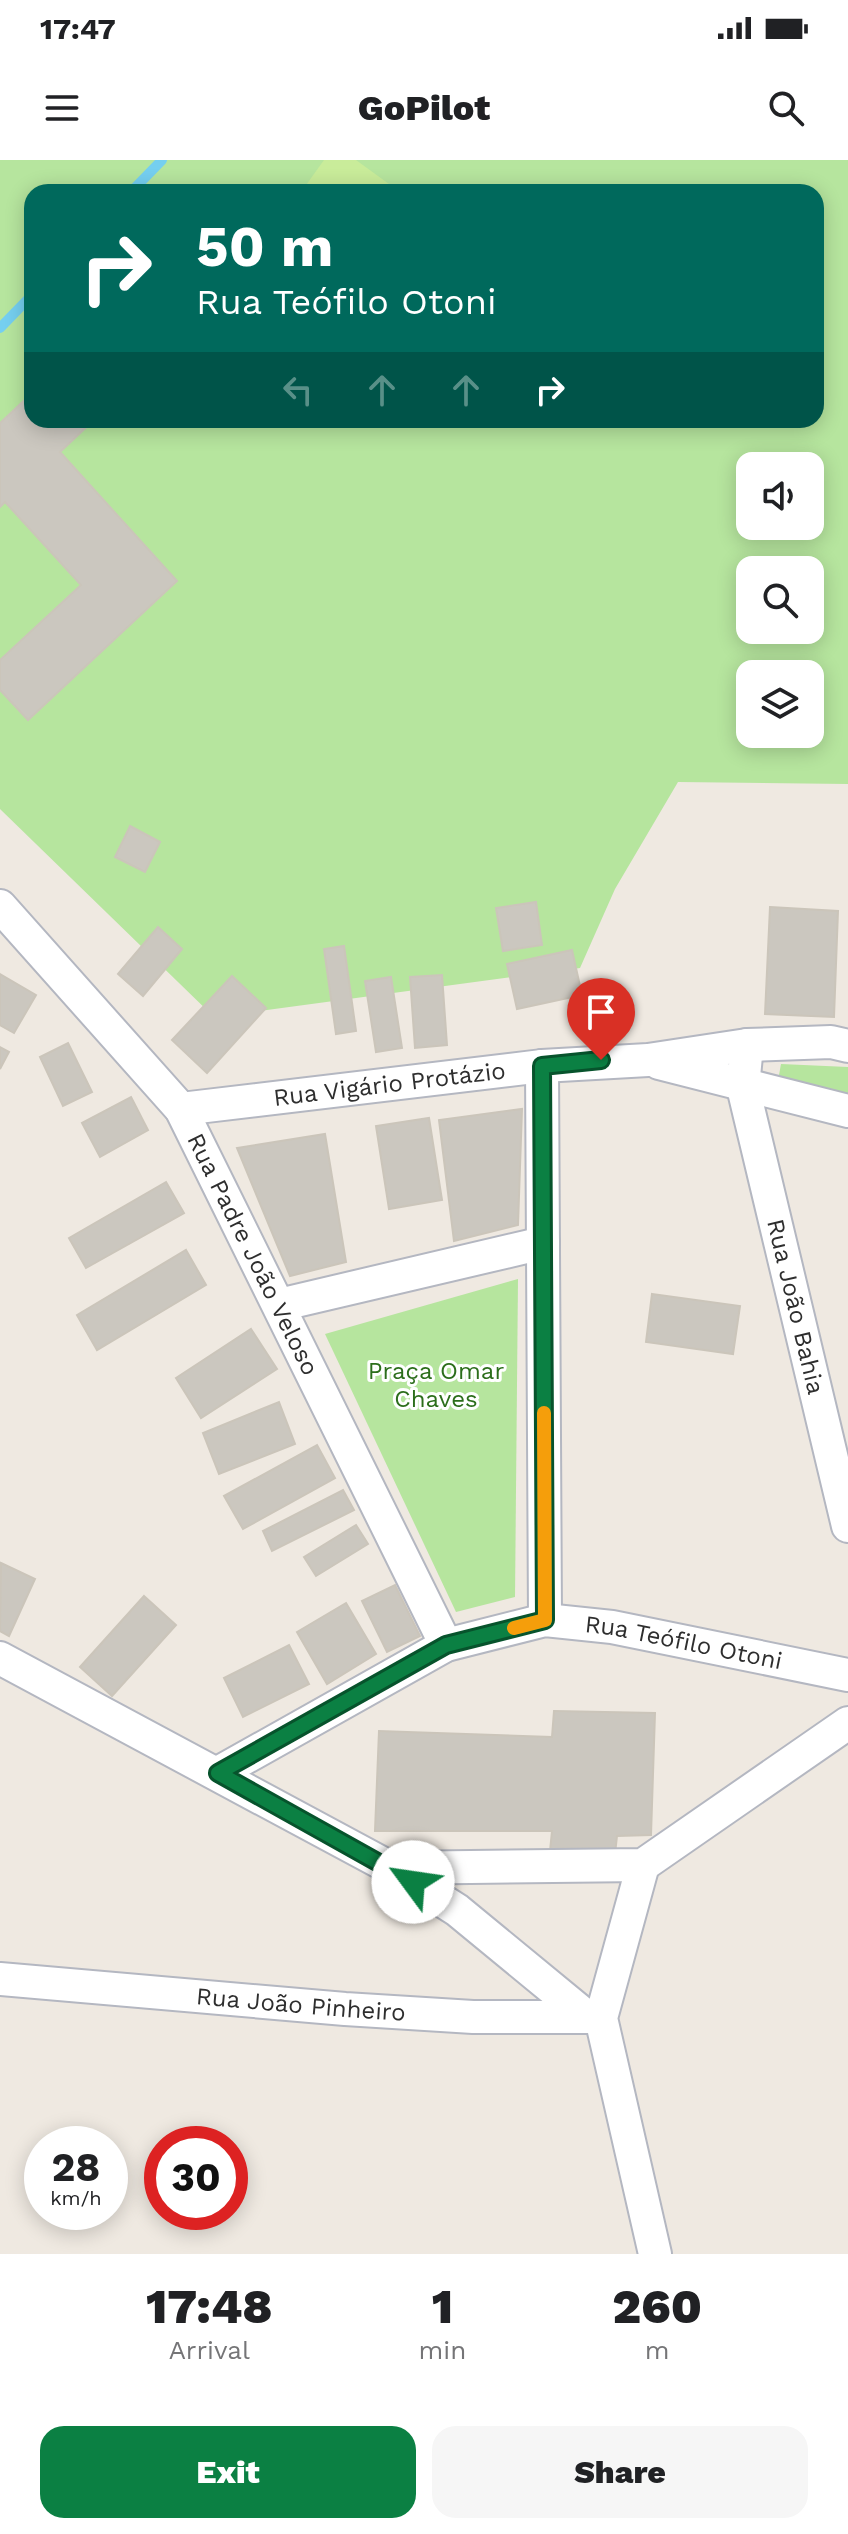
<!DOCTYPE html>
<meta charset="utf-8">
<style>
:root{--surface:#fff;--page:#f6f6f6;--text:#202124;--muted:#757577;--accent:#0b8043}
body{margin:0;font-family:"Work Sans",sans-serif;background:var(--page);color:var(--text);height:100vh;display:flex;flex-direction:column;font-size:30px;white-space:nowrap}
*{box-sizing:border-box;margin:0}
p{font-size:26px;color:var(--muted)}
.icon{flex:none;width:44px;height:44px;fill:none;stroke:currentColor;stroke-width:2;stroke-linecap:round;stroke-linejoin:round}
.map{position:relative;height:2094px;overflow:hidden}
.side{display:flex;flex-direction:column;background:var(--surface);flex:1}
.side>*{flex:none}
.guide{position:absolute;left:24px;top:24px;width:800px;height:244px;border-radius:24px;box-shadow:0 4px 20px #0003;background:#00695c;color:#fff;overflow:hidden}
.tools{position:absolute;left:736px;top:292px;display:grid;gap:16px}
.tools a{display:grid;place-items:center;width:88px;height:88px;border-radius:16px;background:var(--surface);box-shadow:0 4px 20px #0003;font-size:40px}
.speed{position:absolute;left:24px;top:1966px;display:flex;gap:16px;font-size:40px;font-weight:700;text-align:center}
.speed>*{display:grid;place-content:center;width:104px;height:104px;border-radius:50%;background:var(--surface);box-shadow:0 4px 20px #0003;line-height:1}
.speed small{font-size:20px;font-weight:400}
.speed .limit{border:12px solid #d22;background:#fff;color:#111}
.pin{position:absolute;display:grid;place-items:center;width:68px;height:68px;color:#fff;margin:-82px -34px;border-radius:50% 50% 50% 0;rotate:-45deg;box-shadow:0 0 8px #0007}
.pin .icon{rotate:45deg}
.me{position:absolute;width:88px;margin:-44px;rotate:301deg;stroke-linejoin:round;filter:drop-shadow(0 0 6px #0008)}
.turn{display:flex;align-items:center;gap:28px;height:168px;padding:0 40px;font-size:36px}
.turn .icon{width:104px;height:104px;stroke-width:2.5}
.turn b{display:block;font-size:56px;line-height:68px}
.lanes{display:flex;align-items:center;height:76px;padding:0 40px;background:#0003;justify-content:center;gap:40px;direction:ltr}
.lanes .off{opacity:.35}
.eta{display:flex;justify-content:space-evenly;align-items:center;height:136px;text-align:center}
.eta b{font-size:48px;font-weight:800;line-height:56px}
.primary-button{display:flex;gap:16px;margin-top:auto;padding:16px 40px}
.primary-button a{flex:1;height:92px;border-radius:24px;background:var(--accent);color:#fff;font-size:32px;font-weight:800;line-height:92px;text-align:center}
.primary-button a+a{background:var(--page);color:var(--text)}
.status{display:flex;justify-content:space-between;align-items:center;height:56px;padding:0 40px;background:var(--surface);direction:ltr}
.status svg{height:22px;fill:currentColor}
header{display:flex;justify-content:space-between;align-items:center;height:104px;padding:0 40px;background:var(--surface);font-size:36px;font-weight:800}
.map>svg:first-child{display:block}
.green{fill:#b6e59e;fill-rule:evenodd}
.pitch{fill:#c9ec9a}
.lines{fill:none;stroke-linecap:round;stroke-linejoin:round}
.stream{stroke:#75cff0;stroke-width:10}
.building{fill:#cbc7bf;stroke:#cbc5ba;stroke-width:2}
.minor-casing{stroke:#b4b7c1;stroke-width:36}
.minor{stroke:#fff;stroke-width:32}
.route-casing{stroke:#07532c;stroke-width:20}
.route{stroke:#0b8043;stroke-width:14}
.slow{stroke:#f59e0b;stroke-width:14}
.labels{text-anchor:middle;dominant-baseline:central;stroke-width:6;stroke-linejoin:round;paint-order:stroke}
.street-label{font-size:24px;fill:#2e2e2e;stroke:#fff}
.park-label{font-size:24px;fill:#2c6e1b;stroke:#fff}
</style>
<div class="status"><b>17:47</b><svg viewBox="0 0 49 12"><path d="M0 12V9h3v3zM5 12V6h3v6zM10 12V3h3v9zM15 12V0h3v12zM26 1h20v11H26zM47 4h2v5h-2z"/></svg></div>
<header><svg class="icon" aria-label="menu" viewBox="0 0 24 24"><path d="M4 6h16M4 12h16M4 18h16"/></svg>GoPilot<svg class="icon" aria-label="search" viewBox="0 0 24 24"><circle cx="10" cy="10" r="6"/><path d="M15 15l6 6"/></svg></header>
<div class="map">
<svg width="848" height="2094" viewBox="0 0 848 2094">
<rect width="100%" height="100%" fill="#efe9e1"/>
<g class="green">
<path d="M0,0H848V624L678,622L615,729L580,808L214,857L0,649ZM32,32H816V260H32ZM750,306H810V366H750ZM750,410H810V470H750ZM750,514H810V574H750Z"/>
<path d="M781,904L848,907V941L777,926Z"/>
<path d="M518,1119L515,1437L456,1452L325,1174Z"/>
</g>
<path class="pitch" d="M324,0H356L400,32H301Z"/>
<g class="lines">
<g class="stream">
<path d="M131,32L162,0"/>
<path d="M0,168L32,135"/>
</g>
</g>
<g class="building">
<path d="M32,233V260H94L60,292L177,421L28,560L0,530V500L81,425L5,342L0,347V263Z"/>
<path d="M130,666L160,682L145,712L115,697Z"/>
<path d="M536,742L542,785L503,791L496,748Z"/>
<path d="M770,747L838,751L834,857L765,854Z"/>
<path d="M158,767L182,789L143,836L118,814Z"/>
<path d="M344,786L356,871L336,874L324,789Z"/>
<path d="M572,790L582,835L517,849L507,804Z"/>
<path d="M0,814L36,835L14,873L0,865Z"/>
<path d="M442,815L447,885L415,888L410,817Z"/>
<path d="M232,816L266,848L207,913L172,880Z"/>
<path d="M391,817L402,888L376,892L365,821Z"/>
<path d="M68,883L92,932L63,946L40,897Z"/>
<path d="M0,887L9,892L0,909Z"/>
<path d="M131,937L148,970L100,997L82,963Z"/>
<path d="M522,949L518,1065L454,1081L439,960Z"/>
<path d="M429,958L442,1040L389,1049L376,966Z"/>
<path d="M325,974L346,1102L290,1116L237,988Z"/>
<path d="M166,1022L184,1053L86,1108L69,1078Z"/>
<path d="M186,1090L206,1125L97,1190L77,1155Z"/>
<path d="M652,1134L740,1146L733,1194L646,1182Z"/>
<path d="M251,1169L277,1209L201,1258L176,1218Z"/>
<path d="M279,1242L295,1284L219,1314L203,1273Z"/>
<path d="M317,1285L335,1318L243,1369L224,1336Z"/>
<path d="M343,1330L354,1350L272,1391L263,1371Z"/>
<path d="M356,1365L368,1384L316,1416L304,1397Z"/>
<path d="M1,1403L35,1419L9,1476L0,1471Z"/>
<path d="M395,1425L420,1476L387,1492L362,1441Z"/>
<path d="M144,1436L176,1465L112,1536L80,1507Z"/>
<path d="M346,1443L376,1494L327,1524L297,1472Z"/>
<path d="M289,1485L309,1524L243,1557L224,1518Z"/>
<path d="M554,1551L655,1553L651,1675L617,1676L615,1694L550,1691L552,1671H375L379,1571L552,1577Z"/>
</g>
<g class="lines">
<defs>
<g id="minor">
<path id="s1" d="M0,746L181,949L446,1485"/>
<path id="s2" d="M747,885L743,927L848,1366"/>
<path d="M659,903L848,951"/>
<path d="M542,906L545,1460"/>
<path id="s3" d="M181,949L542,906L648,900L747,885L831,882L848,886"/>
<path d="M279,1145L543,1083"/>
<path d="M0,1498L391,1708L457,1750L587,1857"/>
<path id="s4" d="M218,1613L446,1485L545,1460L612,1467L848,1515"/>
<path d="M643,1705L601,1858L655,2094"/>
<path d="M391,1708L643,1705L848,1563"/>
<path id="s5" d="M0,1819L345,1849L473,1857H594"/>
</g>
</defs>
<use href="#minor" class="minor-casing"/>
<use href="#minor" class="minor"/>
</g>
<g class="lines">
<defs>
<path id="route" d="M413,1722L218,1613L446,1485L545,1460L542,906L601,900"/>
</defs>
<use href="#route" class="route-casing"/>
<use href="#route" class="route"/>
<path class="slow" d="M514,1468L545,1460L544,1253"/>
</g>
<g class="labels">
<g class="street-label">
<text stroke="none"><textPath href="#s3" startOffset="210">Rua Vigário Protázio</textPath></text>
<text stroke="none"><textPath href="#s1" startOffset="434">Rua Padre João Veloso</textPath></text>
<text stroke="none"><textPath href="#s2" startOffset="268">Rua João Bahia</textPath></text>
<text stroke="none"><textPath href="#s4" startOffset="504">Rua Teófilo Otoni</textPath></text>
<text stroke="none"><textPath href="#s5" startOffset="302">Rua João Pinheiro</textPath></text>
</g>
<g class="park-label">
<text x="436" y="1211">Praça Omar<tspan x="436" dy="28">Chaves</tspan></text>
</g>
</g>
</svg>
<div class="tools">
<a><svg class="icon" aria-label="sound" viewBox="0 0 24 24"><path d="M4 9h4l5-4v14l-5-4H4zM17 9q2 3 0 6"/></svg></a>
<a><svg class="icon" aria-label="search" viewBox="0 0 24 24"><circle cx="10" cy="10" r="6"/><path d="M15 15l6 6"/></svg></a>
<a><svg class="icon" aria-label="layers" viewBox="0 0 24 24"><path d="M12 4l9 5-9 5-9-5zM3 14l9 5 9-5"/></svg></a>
</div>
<div class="speed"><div>28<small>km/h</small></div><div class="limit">30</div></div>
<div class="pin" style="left:601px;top:900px;background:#d93025"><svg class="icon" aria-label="arrive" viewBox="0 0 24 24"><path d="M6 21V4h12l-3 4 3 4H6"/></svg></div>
<svg class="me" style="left:413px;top:1722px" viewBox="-20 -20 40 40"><circle r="19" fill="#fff"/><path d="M0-13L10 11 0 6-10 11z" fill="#0b8043"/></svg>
<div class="guide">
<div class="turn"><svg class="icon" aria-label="right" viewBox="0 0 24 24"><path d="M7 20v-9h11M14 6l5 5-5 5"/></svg><div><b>50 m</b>Rua Teófilo Otoni</div></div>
<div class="lanes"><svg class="icon off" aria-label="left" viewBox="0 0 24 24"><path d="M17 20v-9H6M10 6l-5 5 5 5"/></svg><svg class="icon off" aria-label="ahead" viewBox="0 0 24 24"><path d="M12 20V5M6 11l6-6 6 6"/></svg><svg class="icon off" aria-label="ahead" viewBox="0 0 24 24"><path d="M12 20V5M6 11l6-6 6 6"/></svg><svg class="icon" aria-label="right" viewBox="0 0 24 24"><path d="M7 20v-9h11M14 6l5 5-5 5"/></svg></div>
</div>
</div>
<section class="side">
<div class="eta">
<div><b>17:48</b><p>Arrival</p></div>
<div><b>1</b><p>min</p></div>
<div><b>260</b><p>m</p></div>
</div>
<div class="primary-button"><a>Exit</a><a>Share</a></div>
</section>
